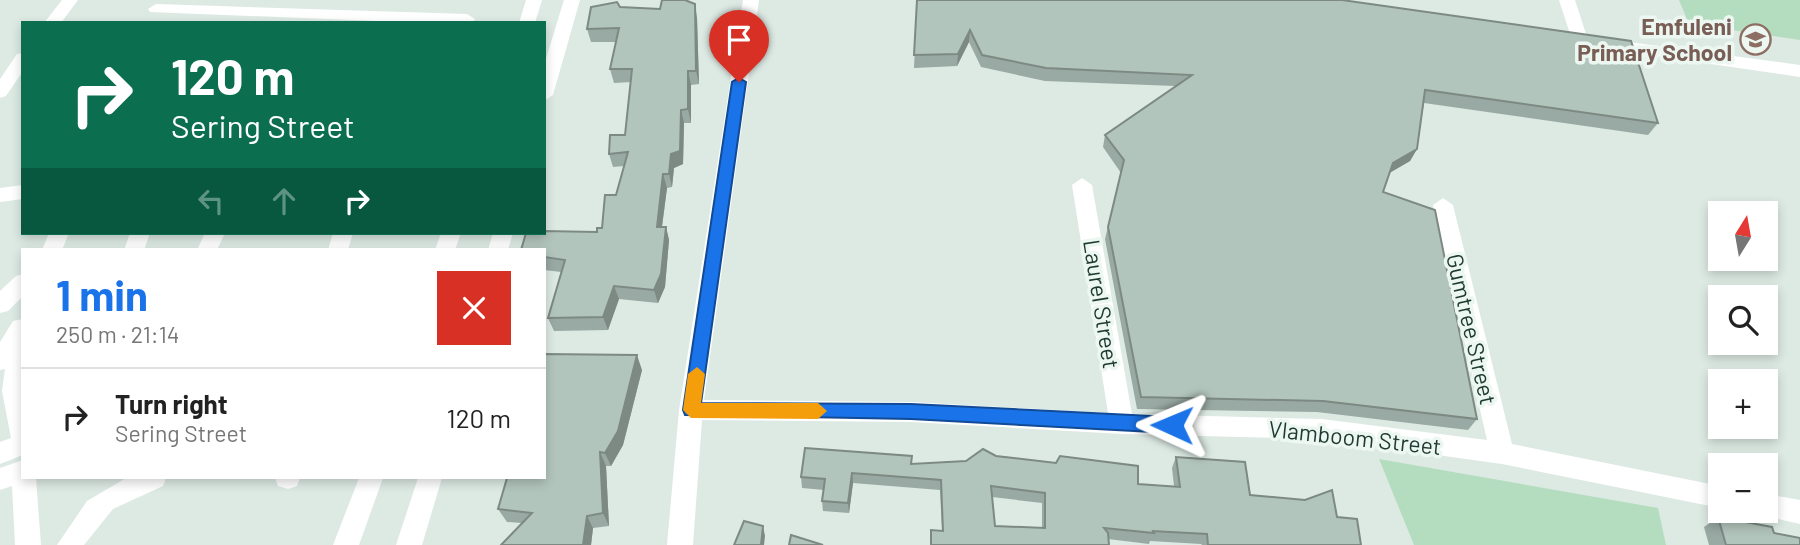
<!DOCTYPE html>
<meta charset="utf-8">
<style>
:root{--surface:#fff;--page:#f2f2f2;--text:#222;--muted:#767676;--line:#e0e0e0;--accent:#1a73e8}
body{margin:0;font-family:Barlow,sans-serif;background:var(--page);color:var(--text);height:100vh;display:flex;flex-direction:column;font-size:26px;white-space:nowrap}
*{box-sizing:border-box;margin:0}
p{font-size:23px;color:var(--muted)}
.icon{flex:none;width:38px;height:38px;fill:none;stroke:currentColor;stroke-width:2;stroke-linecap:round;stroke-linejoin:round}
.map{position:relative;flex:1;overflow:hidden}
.details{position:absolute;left:21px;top:248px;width:525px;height:231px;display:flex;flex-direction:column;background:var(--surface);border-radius:0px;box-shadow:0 4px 10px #0003}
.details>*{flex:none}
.top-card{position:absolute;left:21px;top:21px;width:525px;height:214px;border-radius:0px;box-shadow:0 4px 10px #0003;background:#0b6e4f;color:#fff;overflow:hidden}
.needle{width:46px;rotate:11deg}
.controls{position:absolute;left:1708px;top:201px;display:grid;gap:14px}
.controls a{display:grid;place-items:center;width:70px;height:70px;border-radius:0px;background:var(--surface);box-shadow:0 4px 10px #0003;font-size:35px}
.pin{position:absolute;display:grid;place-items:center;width:60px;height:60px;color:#fff;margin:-72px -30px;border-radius:50% 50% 50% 0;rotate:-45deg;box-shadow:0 0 7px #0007}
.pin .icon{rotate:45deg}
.me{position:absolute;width:77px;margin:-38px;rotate:271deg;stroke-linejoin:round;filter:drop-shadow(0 0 5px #0008)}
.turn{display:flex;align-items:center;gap:24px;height:147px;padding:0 35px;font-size:32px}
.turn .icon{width:91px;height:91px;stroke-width:2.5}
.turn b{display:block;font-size:49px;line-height:60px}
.lanes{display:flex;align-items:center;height:66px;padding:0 35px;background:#0003;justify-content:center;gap:35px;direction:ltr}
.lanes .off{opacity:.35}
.round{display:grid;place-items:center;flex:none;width:74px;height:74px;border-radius:0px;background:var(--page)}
.overview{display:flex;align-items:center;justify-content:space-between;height:119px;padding:0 35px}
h1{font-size:42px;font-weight:700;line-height:52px;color:var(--accent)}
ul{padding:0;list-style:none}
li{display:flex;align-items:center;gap:21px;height:98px;padding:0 35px;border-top:2px solid var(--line)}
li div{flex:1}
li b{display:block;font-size:26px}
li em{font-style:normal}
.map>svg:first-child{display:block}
.green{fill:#b4ddbf}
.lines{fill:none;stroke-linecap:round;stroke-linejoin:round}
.minor{fill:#fff;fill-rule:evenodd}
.wall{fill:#99a9a3;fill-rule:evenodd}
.shaded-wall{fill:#7d8a84}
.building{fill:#b2c5bd;stroke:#7d8a84;stroke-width:2;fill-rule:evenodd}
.route{fill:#1a73e8;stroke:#114b97;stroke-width:2}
.slow{fill:#f59e0b}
.labels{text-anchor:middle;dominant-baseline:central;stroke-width:7;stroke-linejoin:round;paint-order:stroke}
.education-label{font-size:23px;font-weight:bold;fill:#785e54;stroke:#edf7f2;text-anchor:end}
.street-label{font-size:23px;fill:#1e3a32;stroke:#edf7f2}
</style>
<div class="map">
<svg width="1800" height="545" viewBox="0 0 1800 545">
<rect width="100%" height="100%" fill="#ddeae4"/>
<g class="green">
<path d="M1679,0H1800V40L1689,24Z"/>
<path d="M1379,459L1658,508L1666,545H1414Z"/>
</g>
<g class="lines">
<g class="minor">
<path d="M62,0H78L61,23H44Z"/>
<path d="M526,0H542L535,23H519Z"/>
<path d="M564,0H580L553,95L544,101V65Z"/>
<path d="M743,0H759L704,400L911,402L1108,413L1072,185L1082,178L1092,185L1132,414L1322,419L1487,440L1433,205L1443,198L1453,205L1512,444L1720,486V508L1502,464L1322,439L1122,434L911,422L702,420L693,545H667L679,410Z"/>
<path d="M1559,0H1575L1588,40L1586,44H1574L1572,40Z"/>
<path d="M156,4L467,14L475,19L472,23H429L150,12L148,9Z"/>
<path d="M1606,39L1800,65V77L1600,48L1598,44Z"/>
<path d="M23,53V71L6,96L0,98V79L17,54Z"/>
<path d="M23,185V199L0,202V188Z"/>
<path d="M49,233H69L62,250H42Z"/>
<path d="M130,233H150L144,250H124Z"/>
<path d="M205,233H225L217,250H197Z"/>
<path d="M333,233H353L348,250H328Z"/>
<path d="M441,233H461L455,250H435Z"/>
<path d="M493,233H513L508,250H488Z"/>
<path d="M23,274V296L8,311L0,313V291L16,276Z"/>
<path d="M23,319V455L0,464V442L11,438L2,391L5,369L0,370V342L13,321Z"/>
<path d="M23,460V478H36L41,545H15L12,486L0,490V468Z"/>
<path d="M126,478H166L163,486L113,509L84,545H57L87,501Z"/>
<path d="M275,478H300L297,486L288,489L278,486Z"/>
<path d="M359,478H383L359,545H333Z"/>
<path d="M418,478H442L422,545H396Z"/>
<path d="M1766,494L1800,500V524L1757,514L1756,511H1766Z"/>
</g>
</g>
<g class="wall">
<path d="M917,0L1658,123L1648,135L1424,103L1417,149L1410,161L1389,173L1383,192L1477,419L1468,430L1317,412L1137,409L1105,239L1121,173L1103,147L1105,135L1175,86L1045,81L981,67L969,42L957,66L914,68Z"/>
<path d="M620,7L697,18L699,84L691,85V123H684L683,164L674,168L672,187L667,188L662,227H666L669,240L665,287L658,303L619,299L608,330L554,331L548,318L561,272L544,270V250L597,232L602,228L616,195L624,166L613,167L609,154L625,135L631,82L614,83L610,69L616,42H591L587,29Z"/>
<path d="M642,370L623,445L611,466H606L609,526L593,528L591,545H501L522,523L507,522L498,509L544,478Z"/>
<path d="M996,456L1138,484L1174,486L1172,468L1176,457L1250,495L1337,517L1361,545H1202L1201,544L1150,541L1149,544L1108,539L942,531L940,490L853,483L849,513L823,511L822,501L824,490L802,488L801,477L912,464L966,461ZM992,497L1042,503V528L995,526Z"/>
<path d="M1718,517L1774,533L1800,545H1709L1704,527Z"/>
</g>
<g class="shaded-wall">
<path d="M695,4L697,18L699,84L696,71Z"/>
<path d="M970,30L969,42L957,66L958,54Z"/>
<path d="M688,71L691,85V123L688,109Z"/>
<path d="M681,110L684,123L683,164L674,168L672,187L669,174L671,154Z"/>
<path d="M1417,149L1410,161L1386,175L1393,163Z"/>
<path d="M663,174L667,188L660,241L657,227Z"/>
<path d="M666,227L669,240L665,287L658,303L654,290Z"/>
<path d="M614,286L619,299L608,330L603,317Z"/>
<path d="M637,355L642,370L623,445L611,466L605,453Z"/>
<path d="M600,452L606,466L609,526L603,513Z"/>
<path d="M852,473L853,483L849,513L848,503Z"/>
<path d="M587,516L593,528L591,545H583Z"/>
<path d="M763,526L765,536L764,545H761Z"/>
</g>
<g class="building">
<path d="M662,0H685L695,4L696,71H688V109L681,110L680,151L671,154L669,174H663L657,227H666L661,274L654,290L614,286L603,317L548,318L565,260L544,257V250H521L526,233H544V231L597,232V228H602L605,195H616L628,152L609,154L610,135H625L632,69H610L619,28L587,29L591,7L617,2L620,7L660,9Z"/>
<path d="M917,0H1342L1631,41L1658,123L1425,90L1417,149L1393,163L1383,192L1435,210L1477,419L1323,401L1141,397L1108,227L1124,160L1105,135L1192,75L1046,68L982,55L970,30L958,54L914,55Z"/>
<path d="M544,354L637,355L618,431L605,453L600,452L603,513L587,516L583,545H501L532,513L498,509L507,478H544Z"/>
<path d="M805,448L912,456L911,464L966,461L983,449L996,456L1056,463L1060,456L1138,466V484L1180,487L1176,457L1245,462L1250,495L1305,500L1332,490L1337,517L1357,519L1361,545H1208L1207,534L1153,531L1154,533L1104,528L1108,533L1109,545H931V530L943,531L941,480L852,473L848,503L822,501L825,479L801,477ZM991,486L1045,493V528L995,526Z"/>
<path d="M1718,517L1772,527L1774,533L1800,538V545H1726Z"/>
<path d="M744,521L763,526L761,545H734Z"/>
<path d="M791,535L823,545H789Z"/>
</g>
<path class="route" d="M739,78L746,82L701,403L911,404L1172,417L1178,420L1181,425L1178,431L1172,433L911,419L685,415L683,410L732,82Z"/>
<path class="slow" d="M697,367L705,374L701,403H818L827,411L818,419L691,418L683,410L688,374Z"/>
<defs>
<symbol id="school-ring" viewBox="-11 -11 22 22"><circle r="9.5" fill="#edf7f2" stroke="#8d6e63" stroke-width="1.5"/><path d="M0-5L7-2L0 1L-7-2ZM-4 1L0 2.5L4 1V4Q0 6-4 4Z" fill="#8d6e63"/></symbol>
</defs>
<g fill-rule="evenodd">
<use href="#school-ring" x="1738" y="22" width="35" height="35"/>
</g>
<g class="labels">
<g class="education-label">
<text x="1732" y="26">Emfuleni<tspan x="1732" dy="26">Primary School</tspan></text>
</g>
<g class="street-label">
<text transform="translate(1102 304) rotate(81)">Laurel Street</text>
<text transform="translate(1472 329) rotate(77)">Gumtree Street</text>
<text transform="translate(1355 437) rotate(6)">Vlamboom Street</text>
</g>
</g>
</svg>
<div class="controls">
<a><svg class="needle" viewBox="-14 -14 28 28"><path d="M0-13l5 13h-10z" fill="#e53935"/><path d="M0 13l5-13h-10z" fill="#767676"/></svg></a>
<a><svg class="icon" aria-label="search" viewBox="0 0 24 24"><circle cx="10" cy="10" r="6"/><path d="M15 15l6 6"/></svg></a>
<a>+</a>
<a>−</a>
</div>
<div class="pin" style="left:739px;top:82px;background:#d93025"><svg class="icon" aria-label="arrive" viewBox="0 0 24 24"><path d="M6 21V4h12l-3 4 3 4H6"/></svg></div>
<svg class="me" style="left:1172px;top:425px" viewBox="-20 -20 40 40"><path d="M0-17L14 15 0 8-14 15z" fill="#1a73e8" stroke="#fff" stroke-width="4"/></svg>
<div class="top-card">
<div class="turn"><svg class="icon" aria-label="right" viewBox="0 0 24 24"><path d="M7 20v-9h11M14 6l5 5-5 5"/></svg><div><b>120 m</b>Sering Street</div></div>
<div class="lanes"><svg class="icon off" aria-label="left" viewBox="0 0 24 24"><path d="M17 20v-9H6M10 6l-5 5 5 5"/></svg><svg class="icon off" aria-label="ahead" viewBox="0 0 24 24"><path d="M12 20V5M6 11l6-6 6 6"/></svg><svg class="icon" aria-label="right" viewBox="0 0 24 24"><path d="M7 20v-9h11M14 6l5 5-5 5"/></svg></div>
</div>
<section class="details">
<div class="overview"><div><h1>1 min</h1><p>250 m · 21:14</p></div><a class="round" style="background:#d93025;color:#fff"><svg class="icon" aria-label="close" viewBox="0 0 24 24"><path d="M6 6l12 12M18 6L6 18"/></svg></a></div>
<ul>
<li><svg class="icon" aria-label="right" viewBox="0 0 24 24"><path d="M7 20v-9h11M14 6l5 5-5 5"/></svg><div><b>Turn right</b><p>Sering Street</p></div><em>120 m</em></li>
</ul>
</section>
</div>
